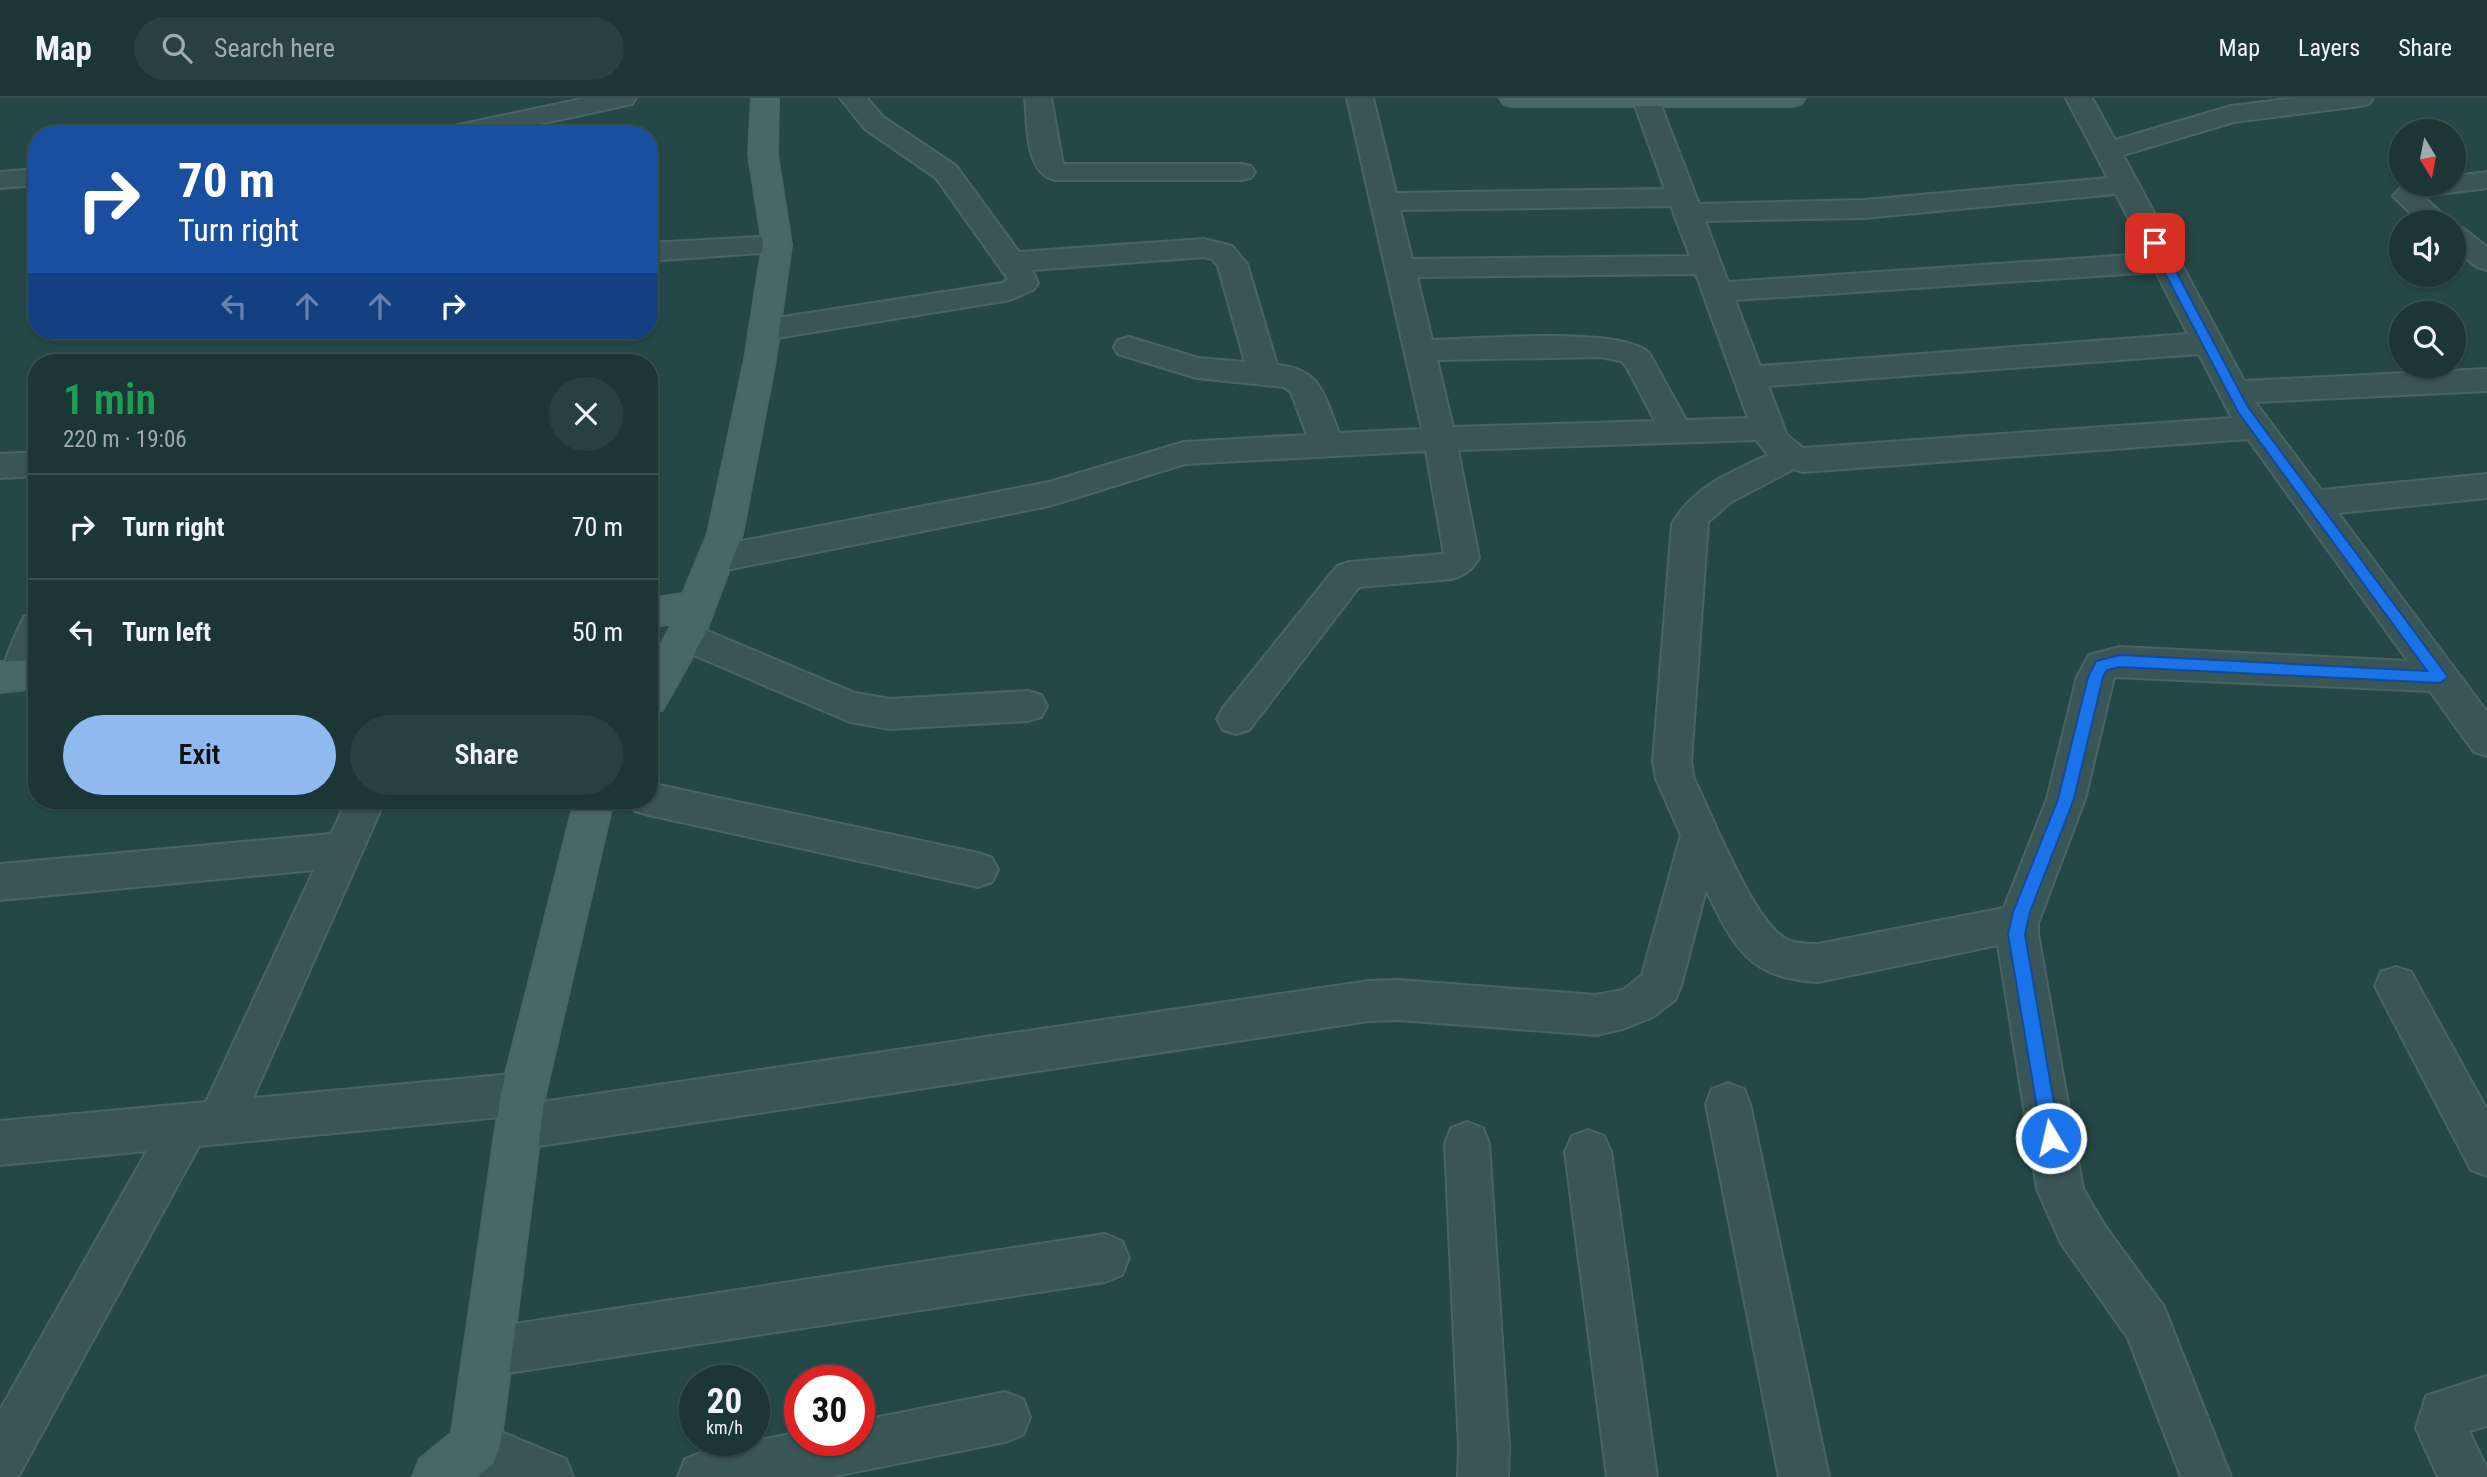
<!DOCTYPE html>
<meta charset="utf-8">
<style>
:root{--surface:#1c3535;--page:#294041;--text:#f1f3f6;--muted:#a0abad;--line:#3a5050;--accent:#90b9f0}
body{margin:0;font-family:"Roboto Condensed",sans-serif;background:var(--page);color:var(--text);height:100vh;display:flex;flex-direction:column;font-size:26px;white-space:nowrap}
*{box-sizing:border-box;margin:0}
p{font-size:23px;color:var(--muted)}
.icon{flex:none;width:38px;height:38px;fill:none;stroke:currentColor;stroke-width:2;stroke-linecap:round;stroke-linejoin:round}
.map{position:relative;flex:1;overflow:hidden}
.drawer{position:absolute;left:28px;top:256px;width:630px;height:455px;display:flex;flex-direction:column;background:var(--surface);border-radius:28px;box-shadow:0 2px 5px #0004,0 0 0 2px var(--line)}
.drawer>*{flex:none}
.top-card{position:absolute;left:28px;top:28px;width:630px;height:214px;border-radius:28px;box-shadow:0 2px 5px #0004,0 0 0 2px var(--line);background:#1a4fa0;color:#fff;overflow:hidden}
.needle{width:46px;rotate:170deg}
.tools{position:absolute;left:2389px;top:21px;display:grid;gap:14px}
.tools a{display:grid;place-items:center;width:77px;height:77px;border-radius:50%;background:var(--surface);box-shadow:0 2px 5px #0004,0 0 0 2px var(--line);font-size:35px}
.speed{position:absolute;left:679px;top:1267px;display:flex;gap:14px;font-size:35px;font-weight:700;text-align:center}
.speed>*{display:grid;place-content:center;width:91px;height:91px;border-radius:50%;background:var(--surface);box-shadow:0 2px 5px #0004,0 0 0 2px var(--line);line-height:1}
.speed small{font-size:18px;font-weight:400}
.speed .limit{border:10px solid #d22;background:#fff;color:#111}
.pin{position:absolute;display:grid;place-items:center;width:60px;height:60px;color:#fff;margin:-30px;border-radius:14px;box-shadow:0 4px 10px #0006}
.me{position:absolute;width:77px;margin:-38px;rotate:351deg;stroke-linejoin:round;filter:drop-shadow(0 0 5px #0008)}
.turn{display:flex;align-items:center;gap:24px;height:147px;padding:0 35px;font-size:32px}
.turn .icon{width:91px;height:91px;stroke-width:2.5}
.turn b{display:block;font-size:49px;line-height:60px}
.lanes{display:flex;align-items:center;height:66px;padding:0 35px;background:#0003;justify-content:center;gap:35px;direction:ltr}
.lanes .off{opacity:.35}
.round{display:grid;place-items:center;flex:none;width:74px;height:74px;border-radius:37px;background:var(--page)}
.overview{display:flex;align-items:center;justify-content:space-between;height:119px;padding:0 35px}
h1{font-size:42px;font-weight:600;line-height:52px;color:#1e9e55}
.primary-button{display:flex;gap:14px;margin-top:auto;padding:14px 35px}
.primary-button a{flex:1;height:80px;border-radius:42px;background:var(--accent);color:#111;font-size:28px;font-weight:600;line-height:80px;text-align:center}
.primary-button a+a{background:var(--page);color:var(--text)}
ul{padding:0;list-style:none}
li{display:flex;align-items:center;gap:21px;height:105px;padding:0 35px;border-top:2px solid var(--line)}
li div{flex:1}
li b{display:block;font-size:26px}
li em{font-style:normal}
header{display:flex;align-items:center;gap:42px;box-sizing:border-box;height:98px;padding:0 35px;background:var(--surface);border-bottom:2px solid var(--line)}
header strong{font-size:33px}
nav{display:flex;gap:38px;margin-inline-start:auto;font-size:24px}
.search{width:490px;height:63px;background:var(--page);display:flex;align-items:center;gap:18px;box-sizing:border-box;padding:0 24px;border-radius:38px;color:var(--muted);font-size:26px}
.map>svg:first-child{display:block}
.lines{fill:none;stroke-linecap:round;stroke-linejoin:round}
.street-casing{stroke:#4a6464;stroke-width:4}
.secondary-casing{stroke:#4a6464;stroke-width:4}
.street{fill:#3a5556;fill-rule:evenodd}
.secondary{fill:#486769;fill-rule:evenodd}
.route{fill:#1a73e8;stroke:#114b97;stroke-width:2}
</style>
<header>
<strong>Map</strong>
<div class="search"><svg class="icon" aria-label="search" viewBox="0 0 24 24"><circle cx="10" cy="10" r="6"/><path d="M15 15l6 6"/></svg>Search here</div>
<nav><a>Map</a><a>Layers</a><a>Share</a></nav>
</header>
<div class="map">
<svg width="2487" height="1379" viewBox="0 0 2487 1379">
<rect width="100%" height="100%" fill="#254747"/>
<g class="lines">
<defs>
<g id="street">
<path d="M586,0H636L632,6L623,8L488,37H436L440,31L449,29Z"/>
<path d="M840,0H867L883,19L956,68L1019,154L1204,141L1232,148L1247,166L1277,267C1322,271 1324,298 1339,335L1422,331L1347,0H1373L1396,95L1665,91L1633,2L1658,0L1699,106L1864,102L2108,80L2066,0H2092L2115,42L2231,8L2297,0H2373L2369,6L2360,8L2234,24L2123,57L2244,283L2487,271V293L2255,304L2321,392L2487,376V400L2338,415L2487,614V658L2474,654L2430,593L2114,579L2085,701L2038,825V836L2083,1091L2105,1128L2164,1209L2231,1379H2181L2128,1240L2061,1145L2037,1091L1998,847L1818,884C1748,880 1734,849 1706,792L1681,888L1675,902L1653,919L1623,931L1596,937L1399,922L1369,923L519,1051L503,1044L497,1029L501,1019L199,1048L18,1379H0V1312L147,1053L0,1067V1023L206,1004L314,772L0,802V766L331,736L347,702H385L253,1000L523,975L539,981L545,996L542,1004L1369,883L1399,882L1596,897L1623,892L1642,877L1681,737L1656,681L1653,664L1672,426C1693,389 1731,374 1768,357L1756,342L1458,352L1479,460C1472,472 1465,477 1452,481L1359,489L1249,632L1236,636L1223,632L1217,621L1223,610L1337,468L1349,464L1444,456L1426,353L1185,366L1049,408L716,474L704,470L699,461L704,452L716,448L1049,384L1184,344L1307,337L1291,294L1284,289L1197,280L1118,256L1114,249L1118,242L1129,239L1198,260L1245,264L1218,168L1212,161L1204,159L1032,172L1038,185L1033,192L1010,202L764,242L753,239L749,232L753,225L764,222L1002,185L1008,181L936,80L865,31ZM2116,96L2147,156L1728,184L1705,123L1864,120ZM1671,108L1690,158L1412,161L1400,112ZM2156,174L2188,236L1760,268L1735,202ZM1696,176L1748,320L1686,322L1649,255C1622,228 1474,241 1432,242L1417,179ZM2199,256L2232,320L1803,350L1787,337L1768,288ZM1600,259L1621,263L1626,268L1655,323L1453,329L1437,262ZM2248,341L2408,563L2120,549L2089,557L2077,579L2047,701L2004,810L1818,846C1808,846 1795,846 1786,841C1754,825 1711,715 1694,681L1691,664L1708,424L1731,404L1794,371L1803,374Z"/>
<path d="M1025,0H1051L1063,66H1241L1251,68L1255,74L1251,80L1241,82H1055C1024,75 1028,26 1025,0Z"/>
<path d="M37,71V87L0,90V74Z"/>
<path d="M2487,74V90L2423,98L2451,124H2420L2393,98L2404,86H2454V78Z"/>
<path d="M2454,128L2464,131L2487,149V172L2477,169L2454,151Z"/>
<path d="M777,138L787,141L791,147L787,153L649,163V145Z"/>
<path d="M37,354V378L0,380V356Z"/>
<path d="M37,515V570L28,588L15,592L2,588C0,568 15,538 24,519Z"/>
<path d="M686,524L855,595L890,601L1028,593L1041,597L1047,608L1041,619L1028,623L890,631L850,624L673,548L668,538L673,528Z"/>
<path d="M649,685L978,755L992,760L998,772L992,784L978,789L649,717L635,713L630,702H649Z"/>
<path d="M2396,869L2411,874L2487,1012V1078L2471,1072L2375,888L2381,874Z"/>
<path d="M1728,985L1744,991L1750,1006L1829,1379H1779L1706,1006L1712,991Z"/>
<path d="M1467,1024L1483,1030L1489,1046L1509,1349L1508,1379H1458L1459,1349L1445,1046L1451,1030Z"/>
<path d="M1588,1032L1604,1038L1611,1054L1657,1379H1607L1565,1054L1572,1038Z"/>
<path d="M1105,1136L1122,1143L1129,1160L1122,1177L1105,1184L488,1278L471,1271L464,1254L471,1237L488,1230Z"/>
<path d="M2487,1278V1328L2469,1333L2487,1371V1379H2438L2416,1330L2426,1298Z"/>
<path d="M1005,1294L1023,1301L1030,1319L1023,1337L1005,1344L830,1379H678L685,1361L703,1354L800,1334V1342H859V1323Z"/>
<path d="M475,1323L566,1361L573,1379H447L450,1348L457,1330Z"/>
</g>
<g id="secondary">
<path d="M752,0H778L777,57L791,147L775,262L742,436L704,538L662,612L649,617V569L673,525L649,529V501L683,496L708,436L745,262L763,147L749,57Z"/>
<path d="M1500,0H1805L1801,6L1792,8H1513L1504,6Z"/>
<path d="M37,562V590L0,594V564Z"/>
<path d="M575,702H613L545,996L500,1348L493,1366L477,1379H413L420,1361L452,1335L501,996Z"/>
</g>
</defs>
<use href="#street" class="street-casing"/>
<use href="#secondary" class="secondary-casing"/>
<use href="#street" class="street"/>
<use href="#secondary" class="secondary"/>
</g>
<path class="route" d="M2155,141L2161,145L2248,309L2448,579L2440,585L2120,569L2107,572L2103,579L2074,701L2030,814L2025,836L2060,1040L2058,1046L2051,1049L2045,1046L2042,1040L2008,836L2013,814L2058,701L2088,579L2096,563L2120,557L2427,573L2238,314L2149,145Z"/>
</svg>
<div class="tools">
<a><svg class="needle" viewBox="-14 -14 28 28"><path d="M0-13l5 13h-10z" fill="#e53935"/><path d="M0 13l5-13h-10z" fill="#a0abad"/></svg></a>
<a><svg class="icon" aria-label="sound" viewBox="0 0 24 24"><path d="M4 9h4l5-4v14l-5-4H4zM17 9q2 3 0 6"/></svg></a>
<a><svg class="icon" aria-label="search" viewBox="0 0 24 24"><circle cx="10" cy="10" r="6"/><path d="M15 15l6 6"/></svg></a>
</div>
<div class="speed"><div>20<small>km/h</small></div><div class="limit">30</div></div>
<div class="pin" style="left:2155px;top:145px;background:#d93025"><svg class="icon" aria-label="arrive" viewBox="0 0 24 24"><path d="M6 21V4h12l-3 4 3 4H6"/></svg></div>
<svg class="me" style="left:2051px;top:1040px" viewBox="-20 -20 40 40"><circle r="17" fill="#1a73e8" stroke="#fff" stroke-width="3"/><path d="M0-11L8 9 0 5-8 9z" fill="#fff"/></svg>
<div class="top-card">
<div class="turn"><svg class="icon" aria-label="right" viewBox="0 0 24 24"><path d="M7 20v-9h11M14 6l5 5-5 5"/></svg><div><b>70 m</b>Turn right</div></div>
<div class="lanes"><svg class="icon off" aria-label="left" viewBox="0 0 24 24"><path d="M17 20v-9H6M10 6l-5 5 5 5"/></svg><svg class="icon off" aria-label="ahead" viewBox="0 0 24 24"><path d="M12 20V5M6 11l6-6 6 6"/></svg><svg class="icon off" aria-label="ahead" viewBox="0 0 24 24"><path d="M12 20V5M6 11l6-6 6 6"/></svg><svg class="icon" aria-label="right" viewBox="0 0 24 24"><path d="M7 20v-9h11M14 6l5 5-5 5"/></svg></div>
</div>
<section class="drawer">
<div class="overview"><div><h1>1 min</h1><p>220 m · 19:06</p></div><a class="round"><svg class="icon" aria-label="close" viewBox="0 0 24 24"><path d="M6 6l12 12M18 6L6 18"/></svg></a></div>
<ul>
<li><svg class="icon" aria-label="right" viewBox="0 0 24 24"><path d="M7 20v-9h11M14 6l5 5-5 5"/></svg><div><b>Turn right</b></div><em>70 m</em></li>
<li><svg class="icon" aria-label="left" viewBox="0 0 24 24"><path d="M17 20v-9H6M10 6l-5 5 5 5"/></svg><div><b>Turn left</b></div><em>50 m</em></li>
</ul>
<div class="primary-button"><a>Exit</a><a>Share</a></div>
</section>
</div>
